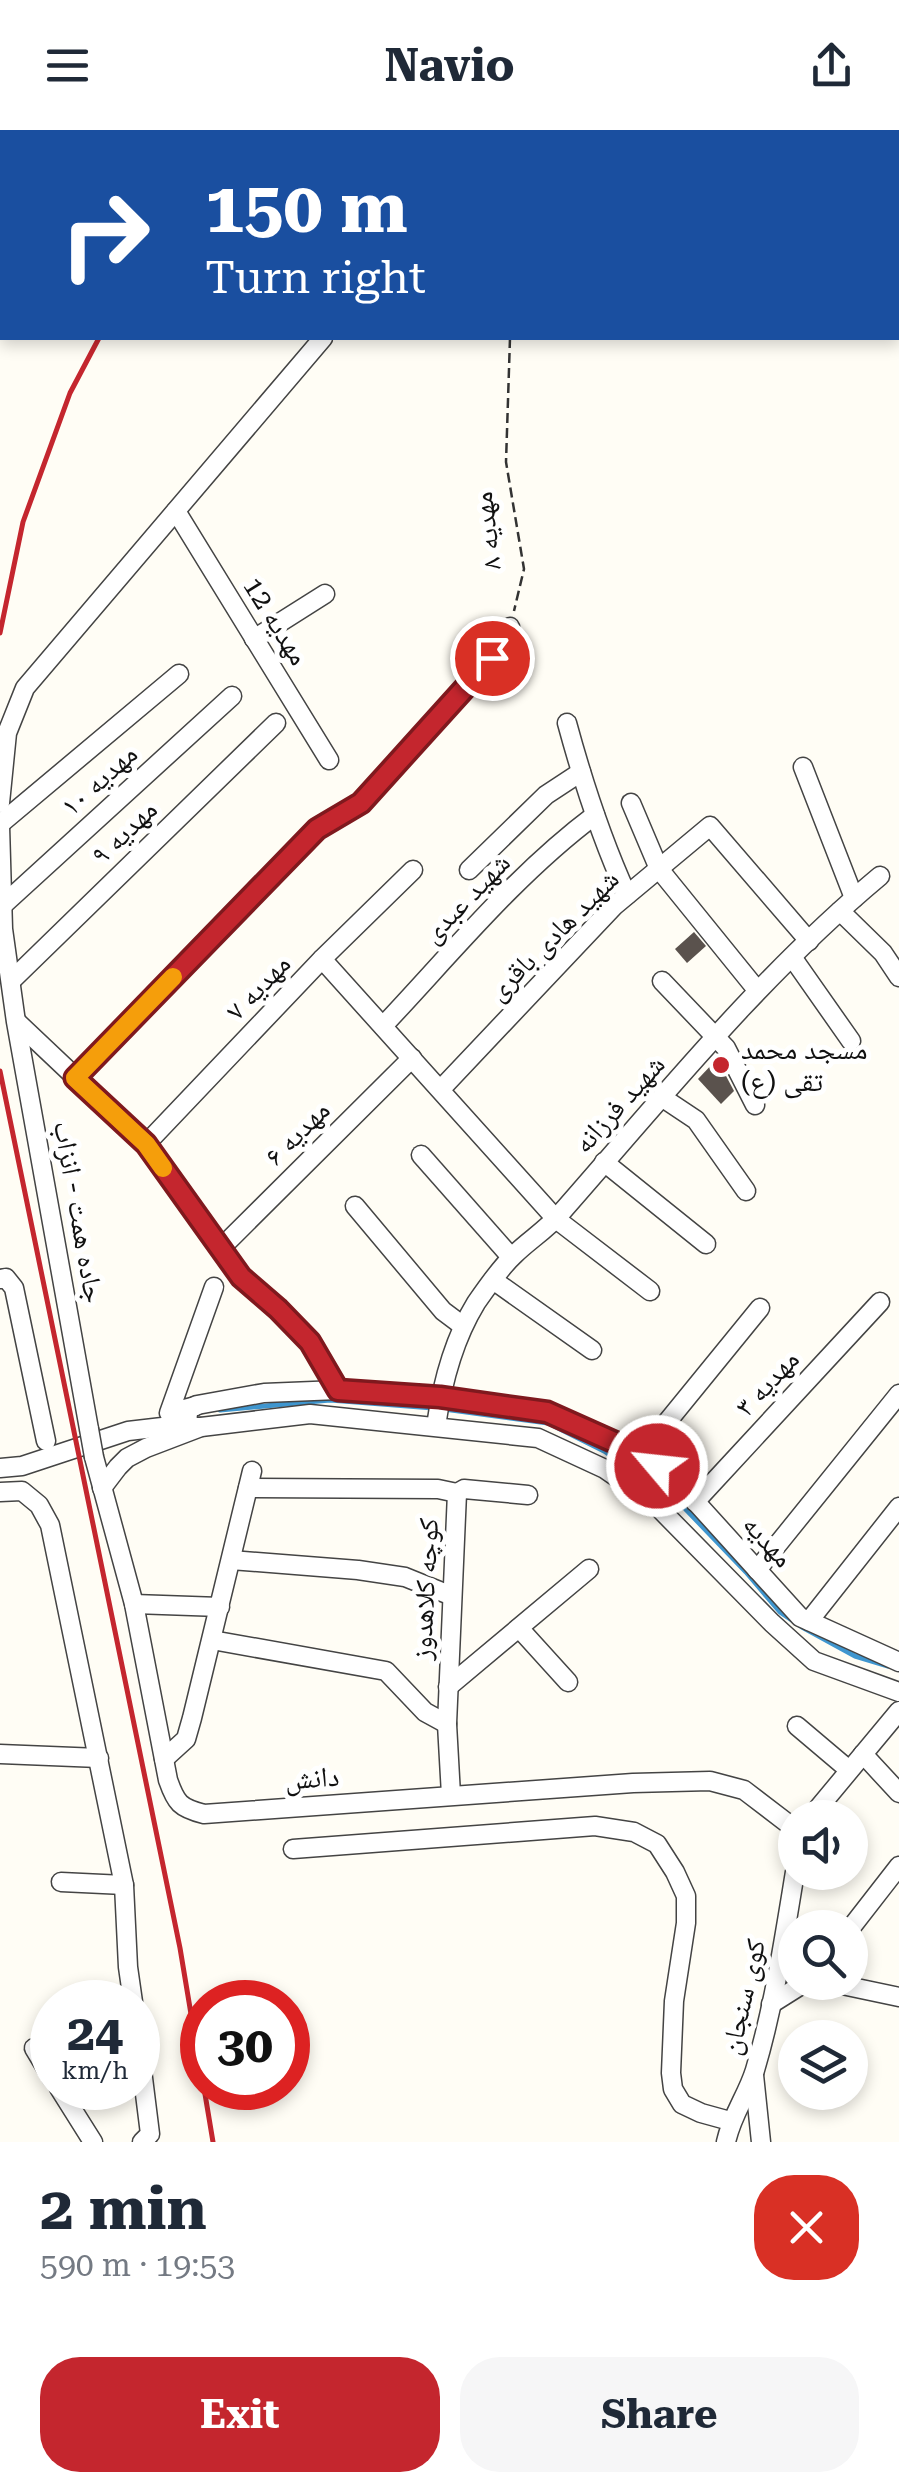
<!DOCTYPE html>
<meta charset="utf-8">
<style>
:root{--surface:#fff;--page:#f6f6f7;--text:#1f2937;--muted:#747a83;--accent:#c4262e}
body{margin:0;font-family:"Roboto Serif","Noto Naskh Arabic",serif;background:var(--page);color:var(--text);height:100vh;display:flex;flex-direction:column;font-size:38px;white-space:nowrap}
*{box-sizing:border-box;margin:0}
p{font-size:32px;color:var(--muted)}
.icon{flex:none;width:55px;height:55px;fill:none;stroke:currentColor;stroke-width:2;stroke-linecap:round;stroke-linejoin:round}
.map{position:relative;height:2012px;overflow:hidden}
.panel{display:flex;flex-direction:column;background:var(--surface);flex:1}
.panel>*{flex:none}
.banner{position:absolute;left:0px;top:0px;width:900px;height:210px;box-shadow:0 5px 15px #0003;background:#1a4fa0;color:#fff;overflow:hidden}
.tools{position:absolute;left:778px;top:1670px;display:grid;gap:20px}
.tools a{display:grid;place-items:center;width:90px;height:90px;border-radius:50%;background:var(--surface);box-shadow:0 5px 15px #0003;font-size:50px}
.speed{position:absolute;left:30px;top:1850px;display:flex;gap:20px;font-size:50px;font-weight:700;text-align:center}
.speed>*{display:grid;place-content:center;width:130px;height:130px;border-radius:50%;background:var(--surface);box-shadow:0 5px 15px #0003;line-height:1}
.speed small{font-size:25px;font-weight:400}
.speed .limit{border:15px solid #d22;background:#fff;color:#111}
.pin{position:absolute;display:grid;place-items:center;width:85px;height:85px;color:#fff;margin:-42px;border:5px solid #fff;border-radius:50%;box-shadow:0 2px 10px #0007}
.me{position:absolute;width:110px;margin:-55px;rotate:298deg;stroke-linejoin:round;filter:drop-shadow(0 0 8px #0008)}
.turn{display:flex;align-items:center;gap:35px;height:210px;padding:0 40px;font-size:45px}
.turn .icon{width:130px;height:130px;stroke-width:2.5}
.turn b{display:block;font-size:70px;line-height:85px}
.round{display:grid;place-items:center;flex:none;width:105px;height:105px;border-radius:40px;background:var(--page)}
.head{display:flex;align-items:center;justify-content:space-between;height:170px;padding:0 40px}
h1{font-size:60px;font-weight:700;line-height:75px}
.primary-button{display:flex;gap:20px;margin-top:auto;padding:20px 40px}
.primary-button a{flex:1;height:115px;border-radius:40px;background:var(--accent);color:#fff;font-size:40px;font-weight:700;line-height:115px;text-align:center}
.primary-button a+a{background:var(--page);color:var(--text)}
header{display:flex;justify-content:space-between;align-items:center;height:130px;padding:0 40px;background:var(--surface);font-size:45px;font-weight:700}
.map>svg:first-child{display:block}
.lines{fill:none;stroke-linecap:round;stroke-linejoin:round}
.stream{stroke:#3f96cf;stroke-width:5}
.building{fill:#5a524d}
.minor-casing{stroke:#444;stroke-width:21}
.path{stroke:#333;stroke-width:2.5;stroke-dasharray:10 5;stroke-linecap:butt}
.minor{stroke:#fff;stroke-width:18}
.rail{stroke:#c4262e;stroke-width:5}
.minor-bridge-casing{stroke:#444;stroke-width:21;stroke-linecap:butt}
.minor-bridge{stroke:#fff;stroke-width:18}
.route-casing{stroke:#7f191e;stroke-width:25}
.route{stroke:#c4262e;stroke-width:18}
.slow{stroke:#f59e0b;stroke-width:18}
.poi-dot{fill:#c4262e;stroke:#fff;stroke-width:4}
.labels{text-anchor:middle;dominant-baseline:central;stroke-width:10;stroke-linejoin:round;paint-order:stroke}
.street-label{font-size:28px;fill:#111;stroke:#fff}
.poi-label{font-size:28px;fill:#111;stroke:#fff;text-anchor:start}
</style>
<header><svg class="icon" aria-label="menu" viewBox="0 0 24 24"><path d="M4 6h16M4 12h16M4 18h16"/></svg>Navio<svg class="icon" aria-label="share" viewBox="0 0 24 24"><path d="M12 15V3M7 8l5-5 5 5M5 13v7h14v-7"/></svg></header>
<div class="map">
<svg width="899" height="2012" viewBox="0 0 899 2012">
<rect width="100%" height="100%" fill="#fffdf5"/>
<g class="lines">
<g class="stream">
<path d="M444,1279L548,1293L604,1321L675,1368L746,1442L780,1482L802,1497L855,1526L888,1536"/>
<path d="M220,1280L330,1270L433,1278"/>
</g>
</g>
<g class="building">
<path d="M694,802L706,816L687,833L675,819Z"/>
<path d="M717,929L734,961L721,974L698,949Z"/>
</g>
<g class="lines">
<defs>
<g id="minor">
<path d="M317,0L321,2"/>
<path d="M254,2L256,0"/>
<path d="M486,2L488,0"/>
<path d="M539,2V0"/>
<path d="M176,381L329,630"/>
<path d="M254,509L325,464"/>
<path d="M567,593C583,652 602,710 627,765"/>
<path d="M803,637L854,768"/>
<path d="M0,673L7,603L25,558L323,208"/>
<path d="M631,673L659,739L757,860"/>
<path d="M0,694L179,544"/>
<path d="M0,696L3,799L16,892L89,1299"/>
<path d="M469,740L546,665L581,642"/>
<path d="M3,775L232,566"/>
<path d="M840,781L883,823L899,847"/>
<path d="M792,827L851,911"/>
<path d="M322,829L556,1089L650,1161"/>
<path d="M11,851L276,593"/>
<path d="M662,851L726,918L755,975"/>
<path d="M17,892L146,1014L241,1147L278,1179L310,1211L338,1260"/>
<path d="M383,896C451,824 515,745 595,685"/>
<path d="M75,947L317,699L361,673L493,528L510,497"/>
<path d="M441,959L614,776L710,696L809,811"/>
<path d="M663,968L696,990L746,1061"/>
<path d="M146,1014L322,829L413,740"/>
<path d="M421,1025L511,1127"/>
<path d="M604,1032L706,1114"/>
<path d="M355,1076L443,1181L463,1196"/>
<path d="M221,1118L412,928"/>
<path d="M0,1149L6,1148L14,1158L46,1311"/>
<path d="M493,1150L592,1220"/>
<path d="M196,1276L169,1283L214,1157"/>
<path d="M436,1296C442,1254 454,1209 476,1173C487,1157 500,1138 514,1125C528,1111 546,1100 560,1084C662,968 760,846 880,746"/>
<path d="M201,1297H192L187,1289L189,1279L197,1275L264,1263L338,1260L440,1267L547,1282L641,1324L674,1348L800,1487L899,1532"/>
<path d="M641,1324L760,1178"/>
<path d="M94,1327L134,1474L168,1650C176,1673 180,1678 204,1684L633,1653L710,1651L744,1660L795,1699"/>
<path d="M0,1338L22,1336L128,1301L171,1296L192,1297"/>
<path d="M102,1358L118,1337L127,1328L146,1318L201,1297L310,1284L538,1308L605,1339L654,1373L772,1493L814,1531L899,1562"/>
<path d="M248,1358L438,1359L457,1363L464,1359L528,1365"/>
<path d="M0,1362L22,1361L39,1375L50,1395L124,1755L128,1837L133,1872"/>
<path d="M695,1372L880,1172"/>
<path d="M231,1430L358,1440L405,1447L452,1466"/>
<path d="M757,1440L899,1264"/>
<path d="M134,1474L220,1477"/>
<path d="M809,1491L899,1377"/>
<path d="M519,1498L568,1552"/>
<path d="M212,1510L386,1541L425,1582L447,1594"/>
<path d="M448,1557L589,1439"/>
<path d="M797,1596L849,1640"/>
<path d="M0,1624L99,1628"/>
<path d="M863,1624L899,1663"/>
<path d="M164,1629L186,1609L192,1588L252,1341"/>
<path d="M451,1665L447,1594L457,1363"/>
<path d="M810,1688L899,1581"/>
<path d="M293,1719L595,1696L634,1702L657,1714L675,1742L686,1766V1793L674,1871L671,1943L673,1959L682,1974L701,1983L730,1991"/>
<path d="M61,1752L124,1755"/>
<path d="M850,1799L899,1736"/>
<path d="M828,1852L899,1867"/>
<path d="M771,1874L806,1852"/>
<path d="M138,1908L150,2004L142,2012"/>
<path d="M34,1918L52,1948"/>
<path d="M754,1945L761,2012"/>
<path d="M59,1958L93,2012"/>
<path d="M726,2012C732,1984 747,1966 755,1940C774,1876 784,1809 795,1742"/>
</g>
</defs>
<use href="#minor" class="minor-casing"/>
<path class="path" d="M510,208L506,332L524,439L514,481"/>
<use href="#minor" class="minor"/>
<g class="rail">
<path d="M237,2L239,0"/>
<path d="M0,503L23,392L70,263L99,208"/>
<path d="M0,941L180,1818L202,1950"/>
<path d="M204,1958L213,2012"/>
</g>
<defs>
<path id="minor-bridge" d="M89,1299L94,1327"/>
</defs>
<use href="#minor-bridge" class="minor-bridge-casing"/>
<use href="#minor-bridge" class="minor-bridge"/>
</g>
<g class="lines">
<defs>
<path id="route" d="M492,528L361,673L317,699L75,948L146,1014L241,1147L278,1179L310,1212L338,1260L440,1267L547,1282L641,1324L657,1336"/>
</defs>
<use href="#route" class="route-casing"/>
<use href="#route" class="route"/>
<path class="slow" d="M163,1038L146,1014L75,948L173,847"/>
</g>
<circle class="poi-dot" cx="721" cy="935" r="10"/>
<g class="labels">
<g class="street-label">
<text transform="translate(487 401) rotate(-97)">مهدیه ۸</text>
<text transform="translate(276 491) rotate(58)">مهدیه 12</text>
<text transform="translate(99 650) rotate(-42)">مهدیه ۱۰</text>
<text transform="translate(124 702) rotate(-44)">مهدیه ۹</text>
<text transform="translate(466 768) rotate(-46)">شهید عبدی</text>
<text transform="translate(553 805) rotate(-45)">شهید هادی باقری</text>
<text transform="translate(258 857) rotate(-46)">مهدیه ۷</text>
<text transform="translate(619 974) rotate(-48)">شهید فرزانه</text>
<text transform="translate(297 1003) rotate(-45)">مهدیه ۶</text>
<text transform="translate(79 1082) rotate(80)">جاده همت - انزاب</text>
<text transform="translate(767 1253) rotate(-47)">مهدیه ۳</text>
<text transform="translate(768 1411) rotate(48)">مهدیه</text>
<text transform="translate(425 1459) rotate(-87)">کوچه کلاهدوز</text>
<text transform="translate(312 1648) rotate(-4)">دانش</text>
<text transform="translate(743 1867) rotate(-77)">کوی سنجان</text>
</g>
<g class="poi-label">
<text x="741" y="919">مسجد محمد<tspan x="741" dy="32">تقی (ع)</tspan></text>
</g>
</g>
</svg>
<div class="tools">
<a><svg class="icon" aria-label="sound" viewBox="0 0 24 24"><path d="M4 9h4l5-4v14l-5-4H4zM17 9q2 3 0 6"/></svg></a>
<a><svg class="icon" aria-label="search" viewBox="0 0 24 24"><circle cx="10" cy="10" r="6"/><path d="M15 15l6 6"/></svg></a>
<a><svg class="icon" aria-label="layers" viewBox="0 0 24 24"><path d="M12 4l9 5-9 5-9-5zM3 14l9 5 9-5"/></svg></a>
</div>
<div class="speed"><div>24<small>km/h</small></div><div class="limit">30</div></div>
<div class="pin" style="left:492px;top:528px;background:#d93025"><svg class="icon" aria-label="arrive" viewBox="0 0 24 24"><path d="M6 21V4h12l-3 4 3 4H6"/></svg></div>
<svg class="me" style="left:657px;top:1336px" viewBox="-20 -20 40 40"><circle r="17" fill="#c4262e" stroke="#fff" stroke-width="3"/><path d="M0-11L8 9 0 5-8 9z" fill="#fff"/></svg>
<div class="banner">
<div class="turn"><svg class="icon" aria-label="right" viewBox="0 0 24 24"><path d="M7 20v-9h11M14 6l5 5-5 5"/></svg><div><b>150 m</b>Turn right</div></div>
</div>
</div>
<section class="panel">
<div class="head"><div><h1>2 min</h1><p>590 m · 19:53</p></div><a class="round" style="background:#d93025;color:#fff"><svg class="icon" aria-label="close" viewBox="0 0 24 24"><path d="M6 6l12 12M18 6L6 18"/></svg></a></div>
<div class="primary-button"><a>Exit</a><a>Share</a></div>
</section>
